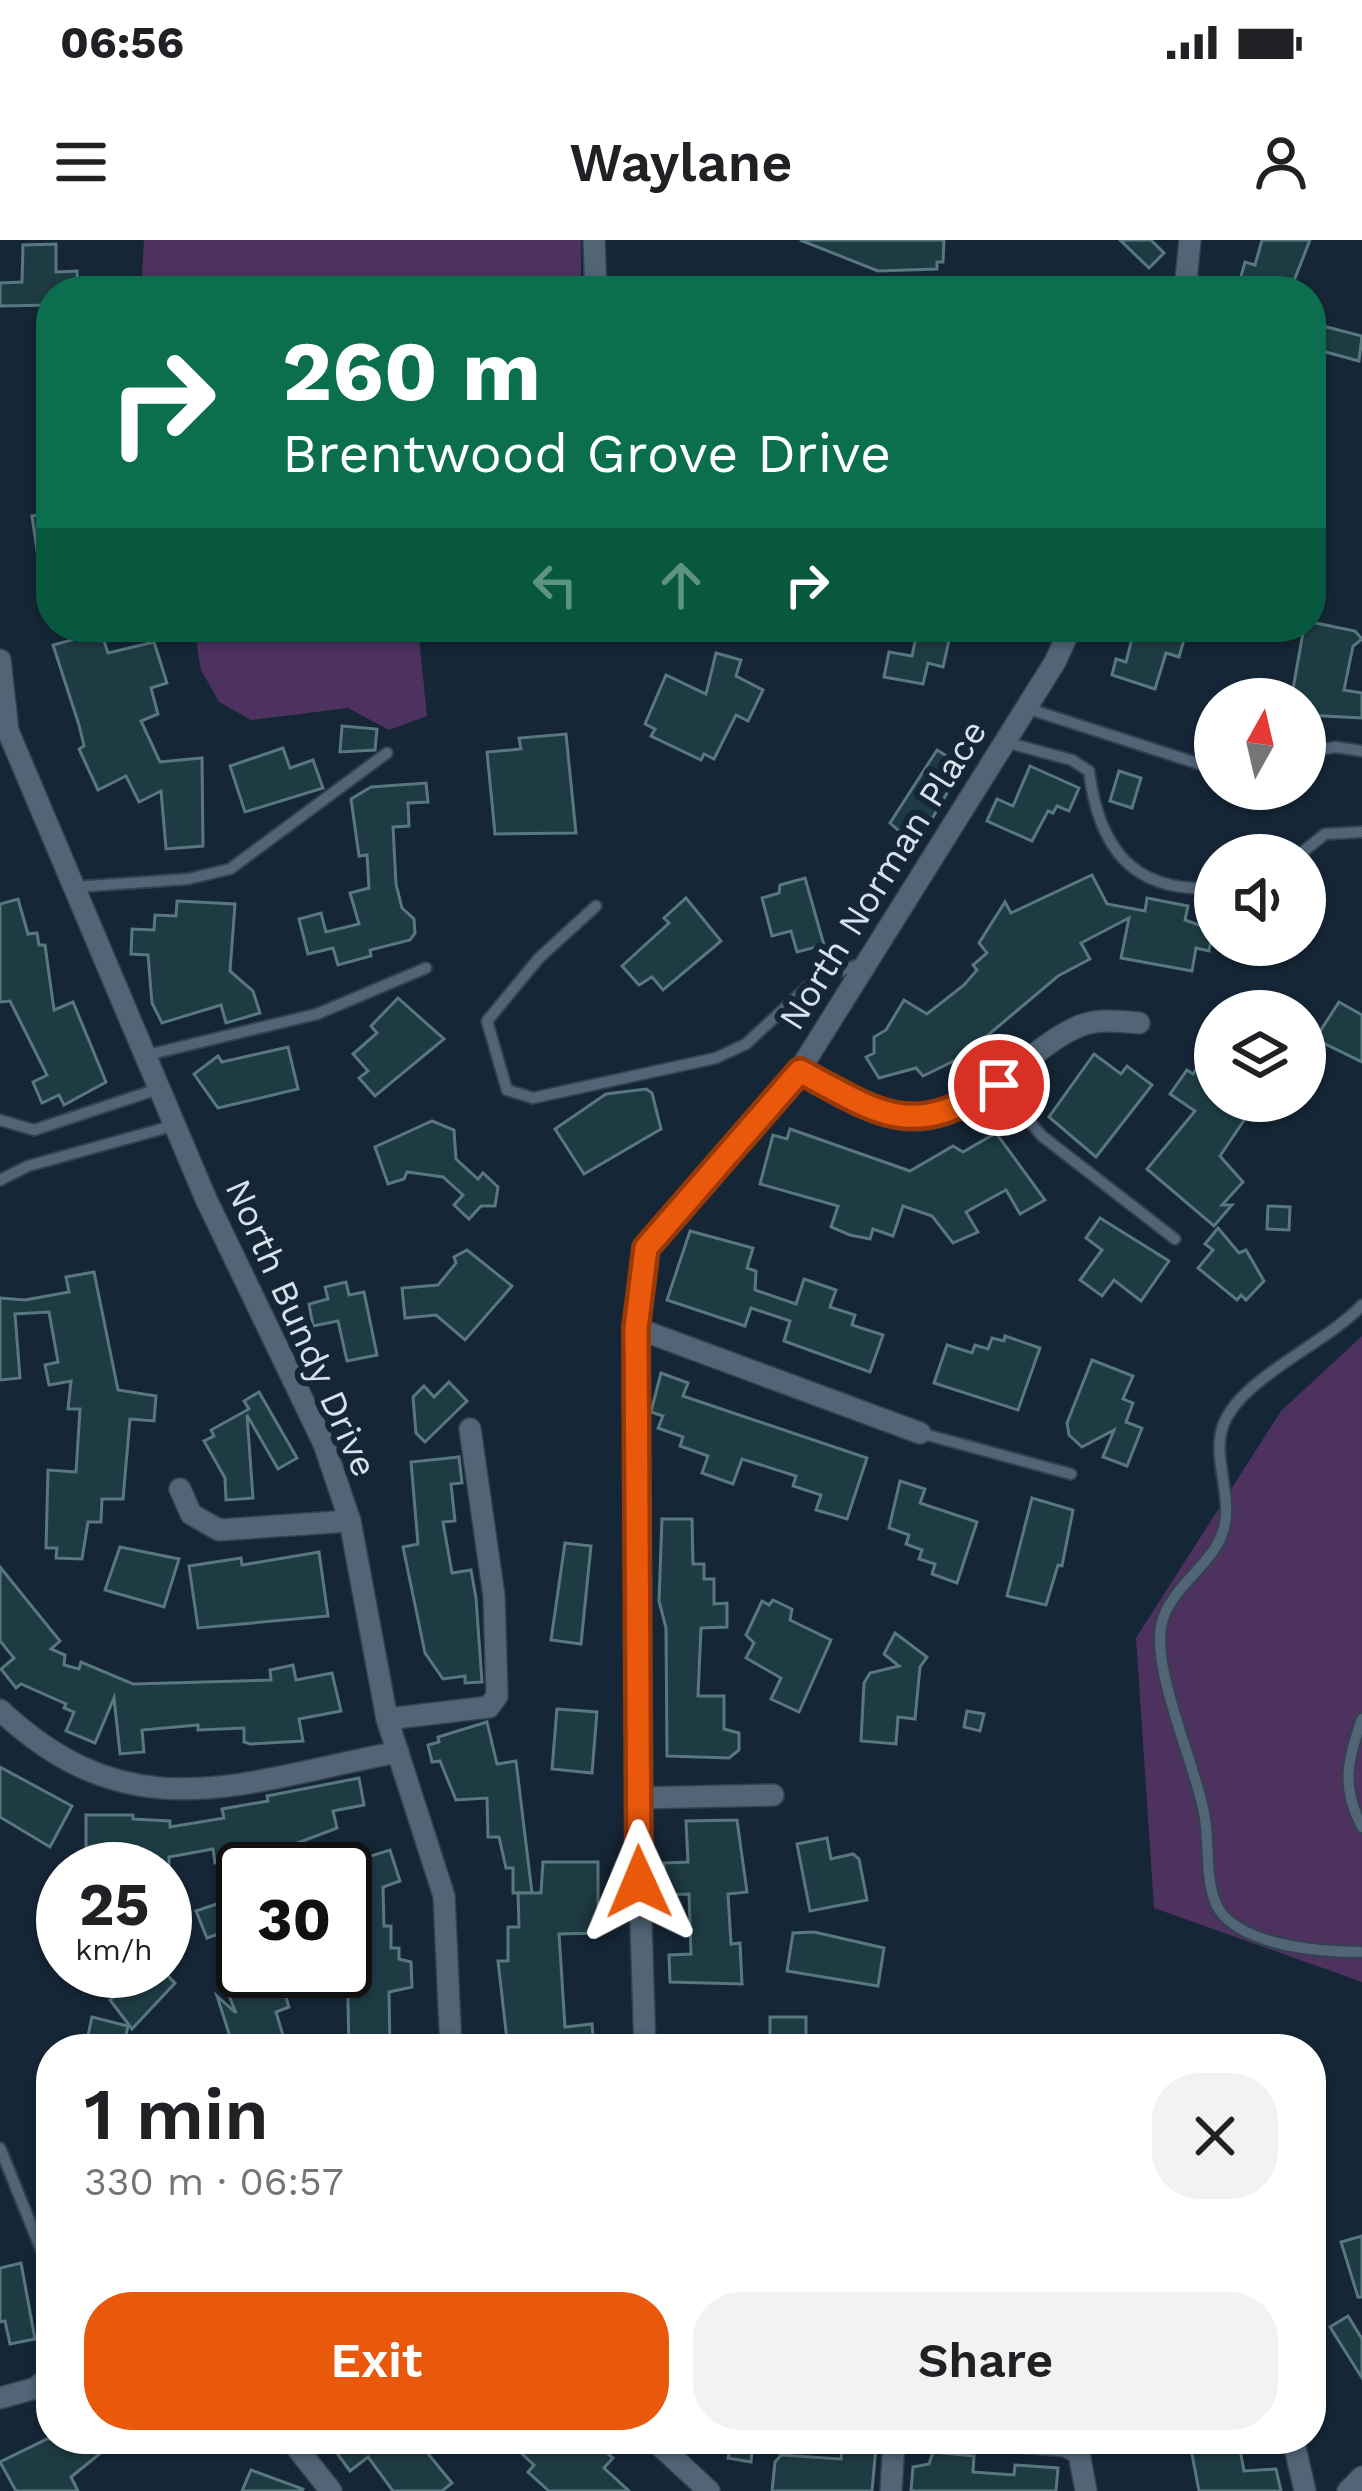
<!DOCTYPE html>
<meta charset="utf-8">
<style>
:root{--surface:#fff;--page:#f2f2f2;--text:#202124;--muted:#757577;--accent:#ea580c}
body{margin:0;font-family:"Work Sans",sans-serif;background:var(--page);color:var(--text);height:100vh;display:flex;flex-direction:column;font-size:45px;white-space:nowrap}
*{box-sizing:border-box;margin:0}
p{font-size:39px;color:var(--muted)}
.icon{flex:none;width:66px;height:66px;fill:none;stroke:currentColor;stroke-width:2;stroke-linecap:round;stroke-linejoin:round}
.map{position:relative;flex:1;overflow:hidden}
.drawer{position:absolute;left:36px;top:1794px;width:1290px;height:420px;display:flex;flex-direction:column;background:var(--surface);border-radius:48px;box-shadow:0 3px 9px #0004}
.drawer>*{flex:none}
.banner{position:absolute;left:36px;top:36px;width:1290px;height:366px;border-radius:48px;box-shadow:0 3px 9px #0004;background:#0b6e4f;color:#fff;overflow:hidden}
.needle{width:78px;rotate:8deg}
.controls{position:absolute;left:1194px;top:438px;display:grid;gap:24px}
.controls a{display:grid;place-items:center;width:132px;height:132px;border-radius:50%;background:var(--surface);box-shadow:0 3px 9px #0004;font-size:60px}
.speed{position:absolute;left:36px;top:1602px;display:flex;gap:24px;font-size:60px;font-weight:700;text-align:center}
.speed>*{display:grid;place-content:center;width:156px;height:156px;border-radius:50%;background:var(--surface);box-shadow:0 3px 9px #0004;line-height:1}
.speed small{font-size:30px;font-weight:400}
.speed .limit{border:6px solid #111;border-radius:18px;background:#fff;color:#111}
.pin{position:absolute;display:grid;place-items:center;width:102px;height:102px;color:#fff;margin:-51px;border:6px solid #fff;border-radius:50%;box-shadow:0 3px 12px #0007}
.me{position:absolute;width:132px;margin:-66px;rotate:359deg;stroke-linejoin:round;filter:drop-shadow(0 0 9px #0008)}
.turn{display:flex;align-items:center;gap:42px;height:252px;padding:0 48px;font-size:54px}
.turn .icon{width:156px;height:156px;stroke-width:2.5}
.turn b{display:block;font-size:84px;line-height:102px}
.lanes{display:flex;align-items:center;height:114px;padding:0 48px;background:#0003;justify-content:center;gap:60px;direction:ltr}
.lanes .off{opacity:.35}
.round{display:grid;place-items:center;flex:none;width:126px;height:126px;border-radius:48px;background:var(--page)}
.summary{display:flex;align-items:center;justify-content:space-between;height:204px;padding:0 48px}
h1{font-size:72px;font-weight:600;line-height:90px}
.action{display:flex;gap:24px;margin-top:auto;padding:24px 48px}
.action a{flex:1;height:138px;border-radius:48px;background:var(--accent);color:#fff;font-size:48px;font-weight:600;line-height:138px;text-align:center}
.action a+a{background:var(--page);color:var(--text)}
.status{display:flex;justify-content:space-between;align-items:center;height:84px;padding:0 60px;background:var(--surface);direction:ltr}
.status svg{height:33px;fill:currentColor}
header{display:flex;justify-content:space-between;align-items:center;height:156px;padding:0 48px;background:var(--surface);font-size:54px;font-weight:600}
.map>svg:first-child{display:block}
.green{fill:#4d315e}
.building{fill:#1e3b43;stroke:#58777e;stroke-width:3}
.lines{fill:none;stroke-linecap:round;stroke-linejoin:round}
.service-casing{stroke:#34414e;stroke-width:14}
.minor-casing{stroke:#34414e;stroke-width:24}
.service{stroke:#516577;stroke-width:10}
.minor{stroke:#516577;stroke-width:21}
.route-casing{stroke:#983908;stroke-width:30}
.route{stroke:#ea580c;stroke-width:21}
.labels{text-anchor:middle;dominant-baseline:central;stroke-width:12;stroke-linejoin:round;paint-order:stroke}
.street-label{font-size:36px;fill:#d6e1eb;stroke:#152636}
</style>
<div class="status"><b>06:56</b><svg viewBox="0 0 49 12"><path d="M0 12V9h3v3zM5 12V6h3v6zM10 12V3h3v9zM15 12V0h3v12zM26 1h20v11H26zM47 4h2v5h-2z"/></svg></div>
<header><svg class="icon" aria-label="menu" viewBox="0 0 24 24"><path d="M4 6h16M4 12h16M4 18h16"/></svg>Waylane<svg class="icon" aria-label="person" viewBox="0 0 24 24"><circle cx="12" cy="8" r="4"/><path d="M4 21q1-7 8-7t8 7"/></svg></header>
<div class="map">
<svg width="1362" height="2251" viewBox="0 0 1362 2251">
<rect width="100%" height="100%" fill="#152636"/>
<g class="green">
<path d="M144,0H581V51H141Z"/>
<path d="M194,387H418L427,476L389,490L348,468L251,480L219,462L201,430Z"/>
<path d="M601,387H734L736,393L671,399Z"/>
<path d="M1362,1096V1742L1154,1668L1136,1398L1281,1171Z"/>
</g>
<g class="building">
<path d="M800,0H944L943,22H937V29L878,31Z"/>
<path d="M1120,0H1151L1164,13L1149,28Z"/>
<path d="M1262,0H1310L1290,51H1253L1239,43L1245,22L1255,25Z"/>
<path d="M56,4V32L77,31L78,51H51V65L0,66V43L22,42L23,5Z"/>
<path d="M1311,83L1362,96L1359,121L1311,108Z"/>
<path d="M51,273V330L40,331L32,276Z"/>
<path d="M1311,382L1355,391L1362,399L1353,406L1344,450L1362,453V478L1305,475V459L1293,449L1304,387Z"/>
<path d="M918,387H952L943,427L928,423L923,444L884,437L889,412L912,416Z"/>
<path d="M1135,387H1179L1186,393L1179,417L1166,413L1155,449L1112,435L1116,419L1126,422Z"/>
<path d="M101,392L108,413L154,402L167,443L151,448L158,474L141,481L160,522L202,518L203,606L166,609L161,551L139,562L126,536L98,550L79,509L84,506L79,485L53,405Z"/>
<path d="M716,413L741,420L736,436L763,450L748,481L736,475L714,519L704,514L701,520L651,496L655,489L645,484L666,435L706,454Z"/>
<path d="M342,486L377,489L375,510L340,512Z"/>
<path d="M566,494L576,593L495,594L487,512L521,509L519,498Z"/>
<path d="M283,508L290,528L313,520L323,548L245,572L230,526Z"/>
<path d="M937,510L963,526L916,606L890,583Z"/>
<path d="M1030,526L1079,548L1069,571L1057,566L1053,573L1048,571L1032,601L987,581L997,559L1013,566Z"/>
<path d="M1119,531L1141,538L1132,568L1110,561Z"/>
<path d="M426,543L428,562L408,563L409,586L393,587L396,644L402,668L414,679L415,693L410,700L370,710L371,716L338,725L333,708L308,714L299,679L321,673L326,692L359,684L350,653L369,648L367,615L359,616L351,559L371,547Z"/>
<path d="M1092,635L1107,664L1145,671L1147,658L1188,666L1185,680L1213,690L1209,711L1196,708L1192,731L1121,718L1129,678L1081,703L1090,719L1058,736L962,817L923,836L916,828L879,838L866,817L874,813V797L886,790L904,760L927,774L964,745L977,730L973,725L987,713L979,703L1005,662L1011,673Z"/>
<path d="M805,638L824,705L797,712L791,691L772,696L762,658L779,653L780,645Z"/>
<path d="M686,658L721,701L663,750L652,737L639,745L622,726L669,683L664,678Z"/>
<path d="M18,659L28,694L37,693L39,705H45L54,770L73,762L106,842L64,865L59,855L42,863L33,842L47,835L10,761L0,762V664Z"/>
<path d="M177,661L235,664L230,731L253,751L260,773L226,783L221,765L162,783L152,763L148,715L131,714L132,689L154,690L155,675L176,676Z"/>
<path d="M398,758L444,799L375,856L359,838L368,831L353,814L377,793L371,786Z"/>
<path d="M1339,762L1362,775V822L1315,799Z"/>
<path d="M1215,803V861H1257L1220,916L1243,942L1222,965H1232L1214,986L1147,929L1195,871L1170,854L1187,830L1193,834Z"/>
<path d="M288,807L298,849L218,868L194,834L218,816L222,822Z"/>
<path d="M1094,814L1121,834L1127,826L1152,845L1096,917L1049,877Z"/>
<path d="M646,849L652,853L661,889L584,934L555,889L606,854Z"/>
<path d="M432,881L454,890L456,919L478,939L483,933L498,947L495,966H481L469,979L454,965L463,955L443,937L407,932L404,939L388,944L375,907Z"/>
<path d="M790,889L910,931L953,906L963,912L996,893L1045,960L1020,974L1006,950L966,972L978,992L953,1003L932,976L903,966L893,996L873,989L870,999L850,995L831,987L838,966L760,944L773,895L787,899Z"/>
<path d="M1268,966L1290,967L1289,990L1267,989Z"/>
<path d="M1100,978L1169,1021L1141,1061L1114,1040L1102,1056L1080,1040L1102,1010L1086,998Z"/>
<path d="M1218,988L1239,1013L1246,1010L1264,1041L1246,1060L1241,1055L1237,1060L1198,1028L1213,1010L1205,1004Z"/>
<path d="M690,991L753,1008L747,1028L756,1031L755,1050L796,1064L804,1039L836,1050L830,1067L855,1075L852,1085L883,1095L870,1132L784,1101L790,1081L751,1068L745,1086L667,1060Z"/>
<path d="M467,1010L512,1046L465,1100L436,1075L405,1078L402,1048L438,1045L456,1023L454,1017Z"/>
<path d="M94,1032L118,1150L156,1156L154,1181L130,1179L123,1259H102L101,1282H88L82,1319L56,1318L57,1308H46L48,1230L76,1232L80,1169H68L71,1141L49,1145L45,1125L58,1122L49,1072L15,1074L20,1138L0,1140V1058L25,1060L69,1052L66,1037Z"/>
<path d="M346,1042L349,1055L364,1052L377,1115L347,1121L338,1081L313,1086L309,1064L328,1059L325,1047Z"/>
<path d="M1005,1096L1040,1108L1018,1170L934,1143L947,1105L972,1113L975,1105L988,1109L992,1098L1004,1101Z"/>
<path d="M1092,1120L1133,1136L1123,1159L1133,1163L1126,1182L1142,1188L1127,1226L1103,1217L1114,1190L1082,1207L1069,1195L1067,1183Z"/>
<path d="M661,1133L688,1143L683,1156L867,1218L847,1279L816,1270L821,1255L793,1246L796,1236L742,1219L733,1244L702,1233L708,1216L680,1206L683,1197L658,1188L663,1176L651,1172Z"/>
<path d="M449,1142L467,1161L425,1202L416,1193L413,1157L424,1146L434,1157Z"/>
<path d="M259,1152L297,1218L278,1229L247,1175L253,1258L226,1260L225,1238L204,1201L214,1196L211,1190L249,1169L244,1161Z"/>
<path d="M459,1217L462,1243L451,1244L455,1281L443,1282L452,1333L471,1330L476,1358L482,1442L465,1443V1436L443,1439L425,1413L403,1307L418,1304L411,1222Z"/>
<path d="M900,1241L925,1249L920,1263L977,1282L957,1343L932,1334L935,1324L919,1319L922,1310L906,1304L909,1295L889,1288Z"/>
<path d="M1032,1258L1073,1270L1062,1326L1058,1325L1046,1365L1007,1356Z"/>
<path d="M662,1279H692L693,1324H704V1339H714V1364L727,1363V1387L701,1388L698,1456H724V1489L739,1493V1510L729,1518L667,1516L666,1388L659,1361Z"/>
<path d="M565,1303L591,1306L581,1404L551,1400Z"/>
<path d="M120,1307L179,1319L164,1367L105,1350Z"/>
<path d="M319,1312L328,1376L198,1388L189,1326L241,1318L242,1325Z"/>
<path d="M0,1327L60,1401L51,1409L65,1415L64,1425L79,1429L81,1422L133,1444L271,1440L270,1430L293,1425L296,1440L332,1433L341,1471L299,1479L303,1501L250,1504L244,1502V1488L198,1490V1485L142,1490L144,1512L120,1514L114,1458L95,1503L66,1491L74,1472L64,1468L66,1464L21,1444L16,1448L1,1429L14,1418L0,1401Z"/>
<path d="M773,1360L792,1369L790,1380L831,1400L799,1472L771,1459L781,1438L746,1418L754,1403L746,1395L762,1361L769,1365Z"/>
<path d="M895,1393L927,1417L920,1427L915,1479L898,1477L896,1504L861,1501L864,1443L870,1433L899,1426L884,1414Z"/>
<path d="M557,1469L597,1472L592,1533L552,1529Z"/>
<path d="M967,1471L984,1474L980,1491L964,1487Z"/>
<path d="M487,1482L497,1524L516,1521L532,1653H513V1628H506L499,1597H488L487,1558L456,1560L440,1521L432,1522L428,1505L439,1502L438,1497Z"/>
<path d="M0,1527L72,1566L50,1607L0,1577Z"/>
<path d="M359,1538L364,1565L333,1571L337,1588L274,1612L215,1623L213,1609L169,1617V1629L86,1623V1575H133V1579L170,1581V1587L224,1578L222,1569L268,1561L267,1556Z"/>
<path d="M737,1580L747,1652L728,1654L731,1704L740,1703L742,1744L670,1742L669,1715L691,1714L689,1654L665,1655L664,1623L688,1622L686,1581Z"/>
<path d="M827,1598L831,1619L853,1614L859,1619L867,1660L810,1671L797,1604Z"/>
<path d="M390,1610L400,1641L383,1647L384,1686H391V1708H399V1719L411,1722L412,1747L389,1752L390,1809H349L345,1624Z"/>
<path d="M543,1622H598V1693L559,1694L565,1787L592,1784L594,1809H508L498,1721H508V1687H519L518,1653H541Z"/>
<path d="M243,1655V1731H278L289,1767L276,1772L287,1809H234L217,1756L236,1773L224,1743L232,1741L218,1694L207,1698L196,1671Z"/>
<path d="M814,1692L884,1708L878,1746L787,1731L793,1693Z"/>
<path d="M138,1731H163L175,1743L132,1789L110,1760Z"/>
<path d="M92,1777L128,1786L123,1809H85Z"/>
<path d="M770,1777H806V1809H778V1800H770Z"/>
<path d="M1362,1996V2057H1358L1341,2002Z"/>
<path d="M21,2023L35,2099L10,2104L5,2081L0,2082V2028Z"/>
<path d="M1348,2076L1362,2099V2138L1330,2087Z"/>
<path d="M47,2199H118L71,2237L78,2251H16L0,2222Z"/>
<path d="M351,2199H438L425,2210L452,2243L442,2251H393L368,2217L350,2231L336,2212Z"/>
<path d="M506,2199H581L590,2207L594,2202L613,2218L604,2228L629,2251H549L528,2232L534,2225Z"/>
<path d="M732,2199H753L751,2222L728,2218Z"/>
<path d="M1189,2199H1238L1244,2231L1276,2229L1281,2251H1199Z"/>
<path d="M842,2204L876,2207L872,2251H772L775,2222L781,2215L841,2219Z"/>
<path d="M933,2212L974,2216L973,2232L1014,2235L1015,2225L1058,2228L1056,2251H911L913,2227L929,2224Z"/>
<path d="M251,2230L303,2249L302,2251H242Z"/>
</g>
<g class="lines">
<defs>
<g id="service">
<path d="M1026,468L1215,529"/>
<path d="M1005,502L1072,520L1089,531C1099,609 1133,653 1215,648"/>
<path d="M1305,513L1335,507L1362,511"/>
<path d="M1299,615L1325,594L1362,592"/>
<path d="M74,647L188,639L230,629L387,513"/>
<path d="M596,666L539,718L487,781L507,850L533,858L716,818L746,804L816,739L864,723"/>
<path d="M147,815L317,774L426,728"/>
<path d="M999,846L1042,896L1175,999"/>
<path d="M0,880L34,890L158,849"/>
<path d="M0,940L28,926L176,885"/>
<path d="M1362,1065C1327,1103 1243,1137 1224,1183C1211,1214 1231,1250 1225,1283C1219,1322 1172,1344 1162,1382C1149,1430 1202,1537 1206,1587C1209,1613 1205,1655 1223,1675C1253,1707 1321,1712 1362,1712"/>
<path d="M920,1193L1071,1234"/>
<path d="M1362,1479C1347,1521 1341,1547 1362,1587"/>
<path d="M0,1908L51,2034"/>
</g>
<g id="minor">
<path d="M594,0L596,51"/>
<path d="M1185,51L1190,0"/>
<path d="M0,420L8,491L206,959L324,1204L350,1281L387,1479L444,1656L451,1809"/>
<path d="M799,831C826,845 853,864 881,874C962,903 1013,817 1075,788C1095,778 1118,781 1139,783"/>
<path d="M636,1088L920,1193"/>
<path d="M180,1249L191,1274L219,1290L350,1281"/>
<path d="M0,1470C132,1594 240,1542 398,1512"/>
<path d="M387,1479L489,1467L497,1456L494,1356L470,1189"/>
<path d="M637,1558L773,1555"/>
<path d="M645,1809L637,1558L636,1088L646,1008L799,831L1055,422L1071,387"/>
<path d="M0,2158L36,2148L51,2135"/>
<path d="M290,2199L331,2251"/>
<path d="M653,2199L709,2251"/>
<path d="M984,2199L1065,2206L1079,2213L1086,2251"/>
<path d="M1293,2199L1305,2251"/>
<path d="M891,2251L894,2199"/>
<path d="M1348,2251L1362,2237"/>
</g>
</defs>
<use href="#service" class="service-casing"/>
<use href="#minor" class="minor-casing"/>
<use href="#service" class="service"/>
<use href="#minor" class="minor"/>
</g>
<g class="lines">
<defs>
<path id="route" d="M639,1642L636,1088L646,1008L800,831C884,876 909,899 999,845"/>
</defs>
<use href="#route" class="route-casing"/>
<use href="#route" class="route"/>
</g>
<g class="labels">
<g class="street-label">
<text transform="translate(883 635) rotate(-58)">North Norman Place</text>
<text transform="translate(301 1088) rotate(66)">North Bundy Drive</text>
</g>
</g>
</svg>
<div class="controls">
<a><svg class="needle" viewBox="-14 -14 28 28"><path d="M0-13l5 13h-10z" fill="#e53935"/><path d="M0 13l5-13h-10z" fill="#757577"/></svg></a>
<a><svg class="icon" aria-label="sound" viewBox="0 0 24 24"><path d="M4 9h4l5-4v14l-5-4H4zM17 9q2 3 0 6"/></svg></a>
<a><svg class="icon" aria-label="layers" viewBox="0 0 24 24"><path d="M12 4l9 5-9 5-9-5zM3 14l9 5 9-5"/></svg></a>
</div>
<div class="speed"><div>25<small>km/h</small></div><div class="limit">30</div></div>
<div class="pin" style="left:999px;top:845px;background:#d93025"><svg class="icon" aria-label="arrive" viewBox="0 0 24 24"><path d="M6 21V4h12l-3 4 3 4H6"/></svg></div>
<svg class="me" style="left:639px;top:1642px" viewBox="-20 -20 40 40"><path d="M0-17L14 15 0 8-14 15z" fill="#ea580c" stroke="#fff" stroke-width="4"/></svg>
<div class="banner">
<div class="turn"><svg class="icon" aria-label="right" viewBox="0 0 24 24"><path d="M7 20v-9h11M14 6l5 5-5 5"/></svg><div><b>260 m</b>Brentwood Grove Drive</div></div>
<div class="lanes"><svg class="icon off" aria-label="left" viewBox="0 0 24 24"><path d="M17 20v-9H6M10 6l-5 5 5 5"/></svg><svg class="icon off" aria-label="ahead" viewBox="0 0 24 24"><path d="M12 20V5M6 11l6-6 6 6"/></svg><svg class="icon" aria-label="right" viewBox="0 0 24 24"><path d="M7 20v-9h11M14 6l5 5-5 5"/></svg></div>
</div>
<section class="drawer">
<div class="summary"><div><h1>1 min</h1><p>330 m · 06:57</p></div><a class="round"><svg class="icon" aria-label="close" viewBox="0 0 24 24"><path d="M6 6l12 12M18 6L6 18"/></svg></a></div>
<div class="action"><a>Exit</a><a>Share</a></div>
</section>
</div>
